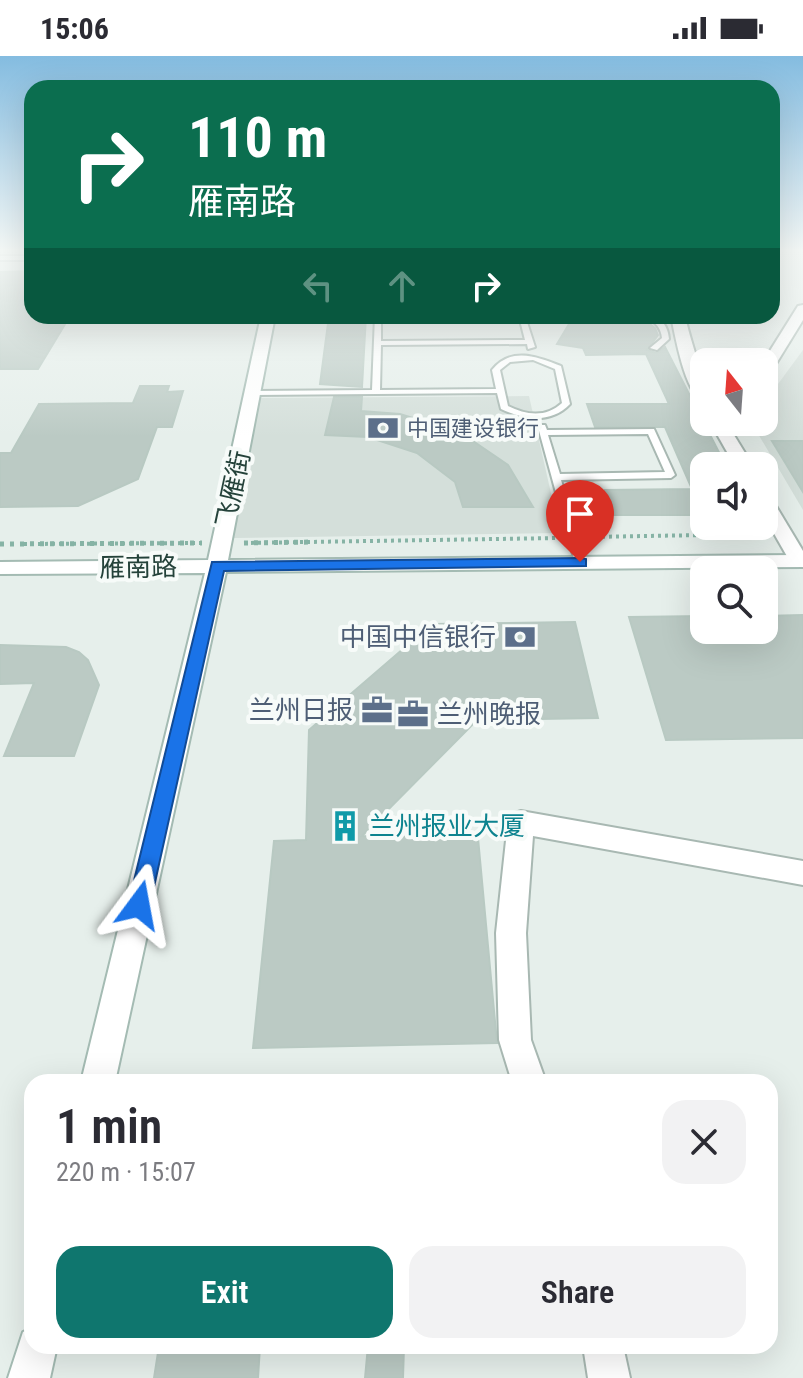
<!DOCTYPE html>
<meta charset="utf-8">
<style>
:root{--surface:#fff;--page:#f2f2f3;--text:#2b2b33;--muted:#7c7c81;--accent:#0f766e}
body{margin:0;font-family:"Roboto Condensed","Noto Sans SC",sans-serif;background:var(--page);color:var(--text);height:100vh;display:flex;flex-direction:column;font-size:30px;white-space:nowrap}
*{box-sizing:border-box;margin:0}
p{font-size:26px;color:var(--muted)}
.icon{flex:none;width:44px;height:44px;fill:none;stroke:currentColor;stroke-width:2;stroke-linecap:round;stroke-linejoin:round}
.map{position:relative;flex:1;overflow:hidden}
.panel{position:absolute;left:24px;top:1018px;width:754px;height:280px;display:flex;flex-direction:column;background:var(--surface);border-radius:24px;box-shadow:0 8px 32px #0002}
.panel>*{flex:none}
.hud{position:absolute;left:24px;top:24px;width:756px;height:244px;border-radius:24px;box-shadow:0 8px 32px #0002;background:#0b6e4f;color:#fff;overflow:hidden}
.needle{width:52px;rotate:343deg}
.tools{position:absolute;left:690px;top:292px;display:grid;gap:16px}
.tools a{display:grid;place-items:center;width:88px;height:88px;border-radius:16px;background:var(--surface);box-shadow:0 8px 32px #0002;font-size:40px}
.pin{position:absolute;display:grid;place-items:center;width:68px;height:68px;color:#fff;margin:-82px -34px;border-radius:50% 50% 50% 0;rotate:-45deg;box-shadow:0 0 8px #0007}
.pin .icon{rotate:45deg}
.me{position:absolute;width:88px;margin:-44px;rotate:13deg;stroke-linejoin:round;filter:drop-shadow(0 0 6px #0008)}
.turn{display:flex;align-items:center;gap:28px;height:168px;padding:0 32px;font-size:36px}
.turn .icon{width:104px;height:104px;stroke-width:2.5}
.turn b{display:block;font-size:56px;line-height:68px}
.lanes{display:flex;align-items:center;height:76px;padding:0 32px;background:#0003;justify-content:center;gap:40px;direction:ltr}
.lanes .off{opacity:.35}
.round{display:grid;place-items:center;flex:none;width:84px;height:84px;border-radius:24px;background:var(--page)}
.head{display:flex;align-items:center;justify-content:space-between;height:136px;padding:0 32px}
h1{font-size:48px;font-weight:600;line-height:60px}
.primary-button{display:flex;gap:16px;margin-top:auto;padding:16px 32px}
.primary-button a{flex:1;height:92px;border-radius:24px;background:var(--accent);color:#fff;font-size:32px;font-weight:600;line-height:92px;text-align:center}
.primary-button a+a{background:var(--page);color:var(--text)}
.status{display:flex;justify-content:space-between;align-items:center;height:56px;padding:0 40px;background:var(--surface);direction:ltr}
.status svg{height:22px;fill:currentColor}
.map>svg:first-child{display:block}
.built{fill:#d4dfda}
.building{fill:#bbcac4;stroke:#b8c9c2;stroke-width:2}
.lines{fill:none;stroke-linecap:round;stroke-linejoin:round}
.lane-casing{stroke:#a8b8b2;stroke-width:4}
.street-casing{stroke:#a8b8b2;stroke-width:4}
.secondary-casing{stroke:#a4bbb3;stroke-width:4}
.path-far1{stroke:#86b3a5;stroke-width:4;stroke-dasharray:3 4;stroke-linecap:butt}
.path{stroke:#86b3a5;stroke-width:5;stroke-dasharray:4 6;stroke-linecap:butt}
.lane{fill:#fff;fill-rule:evenodd}
.street{fill:#fff;fill-rule:evenodd}
.secondary{fill:#fff;fill-rule:evenodd}
.route{fill:#1a73e8;stroke:#114b97;stroke-width:2}
.labels{text-anchor:middle;dominant-baseline:central;stroke-width:8;stroke-linejoin:round;paint-order:stroke}
.far-service-label{font-size:22px;fill:#4e5e75;stroke:#f7fbf9;text-anchor:start}
.street-label{font-size:26px;fill:#24423a;stroke:#f7fbf9}
.service-label{font-size:26px;fill:#4e5e75;stroke:#f7fbf9;text-anchor:end}
.culture-label{font-size:26px;fill:#0d838f;stroke:#f7fbf9;text-anchor:start}
</style>
<div class="status"><b>15:06</b><svg viewBox="0 0 49 12"><path d="M0 12V9h3v3zM5 12V6h3v6zM10 12V3h3v9zM15 12V0h3v12zM26 1h20v11H26zM47 4h2v5h-2z"/></svg></div>
<div class="map">
<svg width="803" height="1322" viewBox="0 0 803 1322">
<rect width="100%" height="100%" fill="#e6efeb"/>
<g class="built">
<path d="M803,294V454L751,366H764V347Z"/>
<path d="M529,340L560,477L233,482L259,342Z"/>
</g>
<g class="building">
<path d="M32,215V260H70L38,313H0V216Z"/>
<path d="M329,260H366L362,331L320,328Z"/>
<path d="M640,260L655,272L658,279L647,294L656,297L665,291L726,410H704V459H613L605,434L692,433L665,371H595L587,348H669L646,298L586,299L583,292L557,288L572,263L595,267Z"/>
<path d="M140,330H169L167,336L183,335L172,371H157L138,423L78,450L0,451V397H11L39,348L133,347Z"/>
<path d="M334,341H362L361,355L400,358L461,377L508,409L533,451H463L455,426L417,397L368,381L325,379Z"/>
<path d="M772,385H803V436Z"/>
<path d="M803,559V682L666,684L629,561L704,560V574H764V560Z"/>
<path d="M575,566L598,662L477,664L362,780L478,782L497,987L253,992L274,785L306,784L309,674L432,568Z"/>
<path d="M0,589L66,591L79,596L88,604L99,629L74,700H4L34,627L0,628Z"/>
<path d="M159,1290H260L258,1322H154Z"/>
<path d="M368,1290H404L403,1322H365Z"/>
</g>
<g class="lines">
<defs>
<g id="lane">
<rect x="0" y="200" width="32" height="4"/>
<path d="M375,260H381V285L525,284L519,260H525L535,291L528,293L527,288L381,289L380,334L496,333L492,314C511,290 538,301 561,310L570,348C551,368 524,364 501,353L497,337L253,339L249,337L253,335L372,334ZM533,304L555,313L562,347C546,362 526,359 508,350L500,314L510,306Z"/>
<path d="M647,260C661,260 668,270 669,283L657,294L650,292L662,282C661,271 655,267 647,260Z"/>
<path d="M539,369H545L547,374L654,373L675,419L671,422L561,424L585,506L584,508L580,509L575,506L538,371ZM648,378L665,416L560,418L548,379Z"/>
</g>
<g id="street">
<path d="M803,249V264L771,316L764,320L763,306L798,250Z"/>
<path d="M671,260H685C691,289 704,316 704,346C685,339 675,279 671,260Z"/>
<path d="M710,366H726L753,410H735Z"/>
<path d="M764,439L770,440L803,495V510L792,509L764,460Z"/>
<path d="M521,755L803,805V829L533,780L526,877L531,984L546,1026H512L499,984L496,877L508,766L512,758Z"/>
<path d="M583,1290H623L630,1322H588Z"/>
</g>
<g id="secondary">
<path d="M261,260H275L228,504L803,499V511L226,516L115,1026H81L205,517L0,518V506L208,504Z"/>
<path d="M32,1272V1290H57L50,1322H8L23,1276Z"/>
</g>
</defs>
<use href="#lane" class="lane-casing"/>
<use href="#street" class="street-casing"/>
<use href="#secondary" class="secondary-casing"/>
<g class="path-far1">
<path d="M588,481L762,478"/>
<path d="M244,487L558,482"/>
<path d="M24,488L202,487"/>
</g>
<g class="path">
<path d="M244,487L314,486"/>
<path d="M0,488L202,487"/>
</g>
<use href="#lane" class="lane"/>
<use href="#street" class="street"/>
<use href="#secondary" class="secondary"/>
</g>
<linearGradient id="sky" x2="0" y2="1"><stop stop-color="#84bce0"/><stop offset="0.51" stop-color="#f4f8f6"/><stop offset="1" stop-color="#f4f8f6" stop-opacity="0"/></linearGradient>
<rect width="803" height="381" fill="url(#sky)"/>
<path class="route" d="M580,502L586,503V510L224,515L150,849L147,856L139,859L131,856L128,849L212,506Z"/>
<defs>
<symbol id="bank-bare" viewBox="-9 -9 18 18"><path d="M-6-4H6V4H-6ZM0-2.3a2.3 2.3 0 1 0 0 4.6a2.3 2.3 0 1 0 0-4.6Z" fill="#5c6f8a" stroke="#f7fbf9" stroke-width="2.5" paint-order="stroke"/></symbol>
<symbol id="office-bare" viewBox="-9 -9 18 18"><path d="M-6-3h4V-5.5h4V-3h4V5H-6ZM-1-4.5V-3h2v-1.5ZM-6 0V1H6V0Z" fill="#5c6f8a" stroke="#f7fbf9" stroke-width="2.5" paint-order="stroke"/></symbol>
<symbol id="building-bare" viewBox="-9 -9 18 18"><path d="M-4-6H4V6H1V3H-1V6H-4ZM-2.5-4.3h1.7v1.8h-1.7ZM.8-4.3h1.7v1.8H.8ZM-2.5-1h1.7V.8h-1.7ZM.8-1h1.7V.8H.8Z" fill="#0f9aa8" stroke="#f7fbf9" stroke-width="2.5" paint-order="stroke"/></symbol>
</defs>
<g fill-rule="evenodd">
<use href="#bank-bare" x="361" y="350" width="44" height="44"/>
<use href="#bank-bare" x="498" y="559" width="44" height="44"/>
<use href="#office-bare" x="355" y="632" width="44" height="44"/>
<use href="#office-bare" x="391" y="636" width="44" height="44"/>
<use href="#building-bare" x="323" y="748" width="44" height="44"/>
</g>
<g class="labels">
<g class="far-service-label">
<text x="407" y="372">中国建设银行</text>
</g>
<g class="street-label">
<text transform="translate(233 433) rotate(-78)">飞雁街</text>
<text transform="translate(138 511) rotate(-1)">雁南路</text>
</g>
<g class="service-label">
<text x="496" y="581">中国中信银行</text>
<text x="353" y="654">兰州日报</text>
<text x="437" y="658" text-anchor="start">兰州晚报</text>
</g>
<g class="culture-label">
<text x="369" y="770">兰州报业大厦</text>
</g>
</g>
</svg>
<div class="tools">
<a><svg class="needle" viewBox="-14 -14 28 28"><path d="M0-13l5 13h-10z" fill="#e53935"/><path d="M0 13l5-13h-10z" fill="#7c7c81"/></svg></a>
<a><svg class="icon" aria-label="sound" viewBox="0 0 24 24"><path d="M4 9h4l5-4v14l-5-4H4zM17 9q2 3 0 6"/></svg></a>
<a><svg class="icon" aria-label="search" viewBox="0 0 24 24"><circle cx="10" cy="10" r="6"/><path d="M15 15l6 6"/></svg></a>
</div>
<div class="pin" style="left:580px;top:506px;background:#d93025"><svg class="icon" aria-label="arrive" viewBox="0 0 24 24"><path d="M6 21V4h12l-3 4 3 4H6"/></svg></div>
<svg class="me" style="left:139px;top:849px" viewBox="-20 -20 40 40"><path d="M0-17L14 15 0 8-14 15z" fill="#1a73e8" stroke="#fff" stroke-width="4"/></svg>
<div class="hud">
<div class="turn"><svg class="icon" aria-label="right" viewBox="0 0 24 24"><path d="M7 20v-9h11M14 6l5 5-5 5"/></svg><div><b>110 m</b>雁南路</div></div>
<div class="lanes"><svg class="icon off" aria-label="left" viewBox="0 0 24 24"><path d="M17 20v-9H6M10 6l-5 5 5 5"/></svg><svg class="icon off" aria-label="ahead" viewBox="0 0 24 24"><path d="M12 20V5M6 11l6-6 6 6"/></svg><svg class="icon" aria-label="right" viewBox="0 0 24 24"><path d="M7 20v-9h11M14 6l5 5-5 5"/></svg></div>
</div>
<section class="panel">
<div class="head"><div><h1>1 min</h1><p>220 m · 15:07</p></div><a class="round"><svg class="icon" aria-label="close" viewBox="0 0 24 24"><path d="M6 6l12 12M18 6L6 18"/></svg></a></div>
<div class="primary-button"><a>Exit</a><a>Share</a></div>
</section>
</div>
